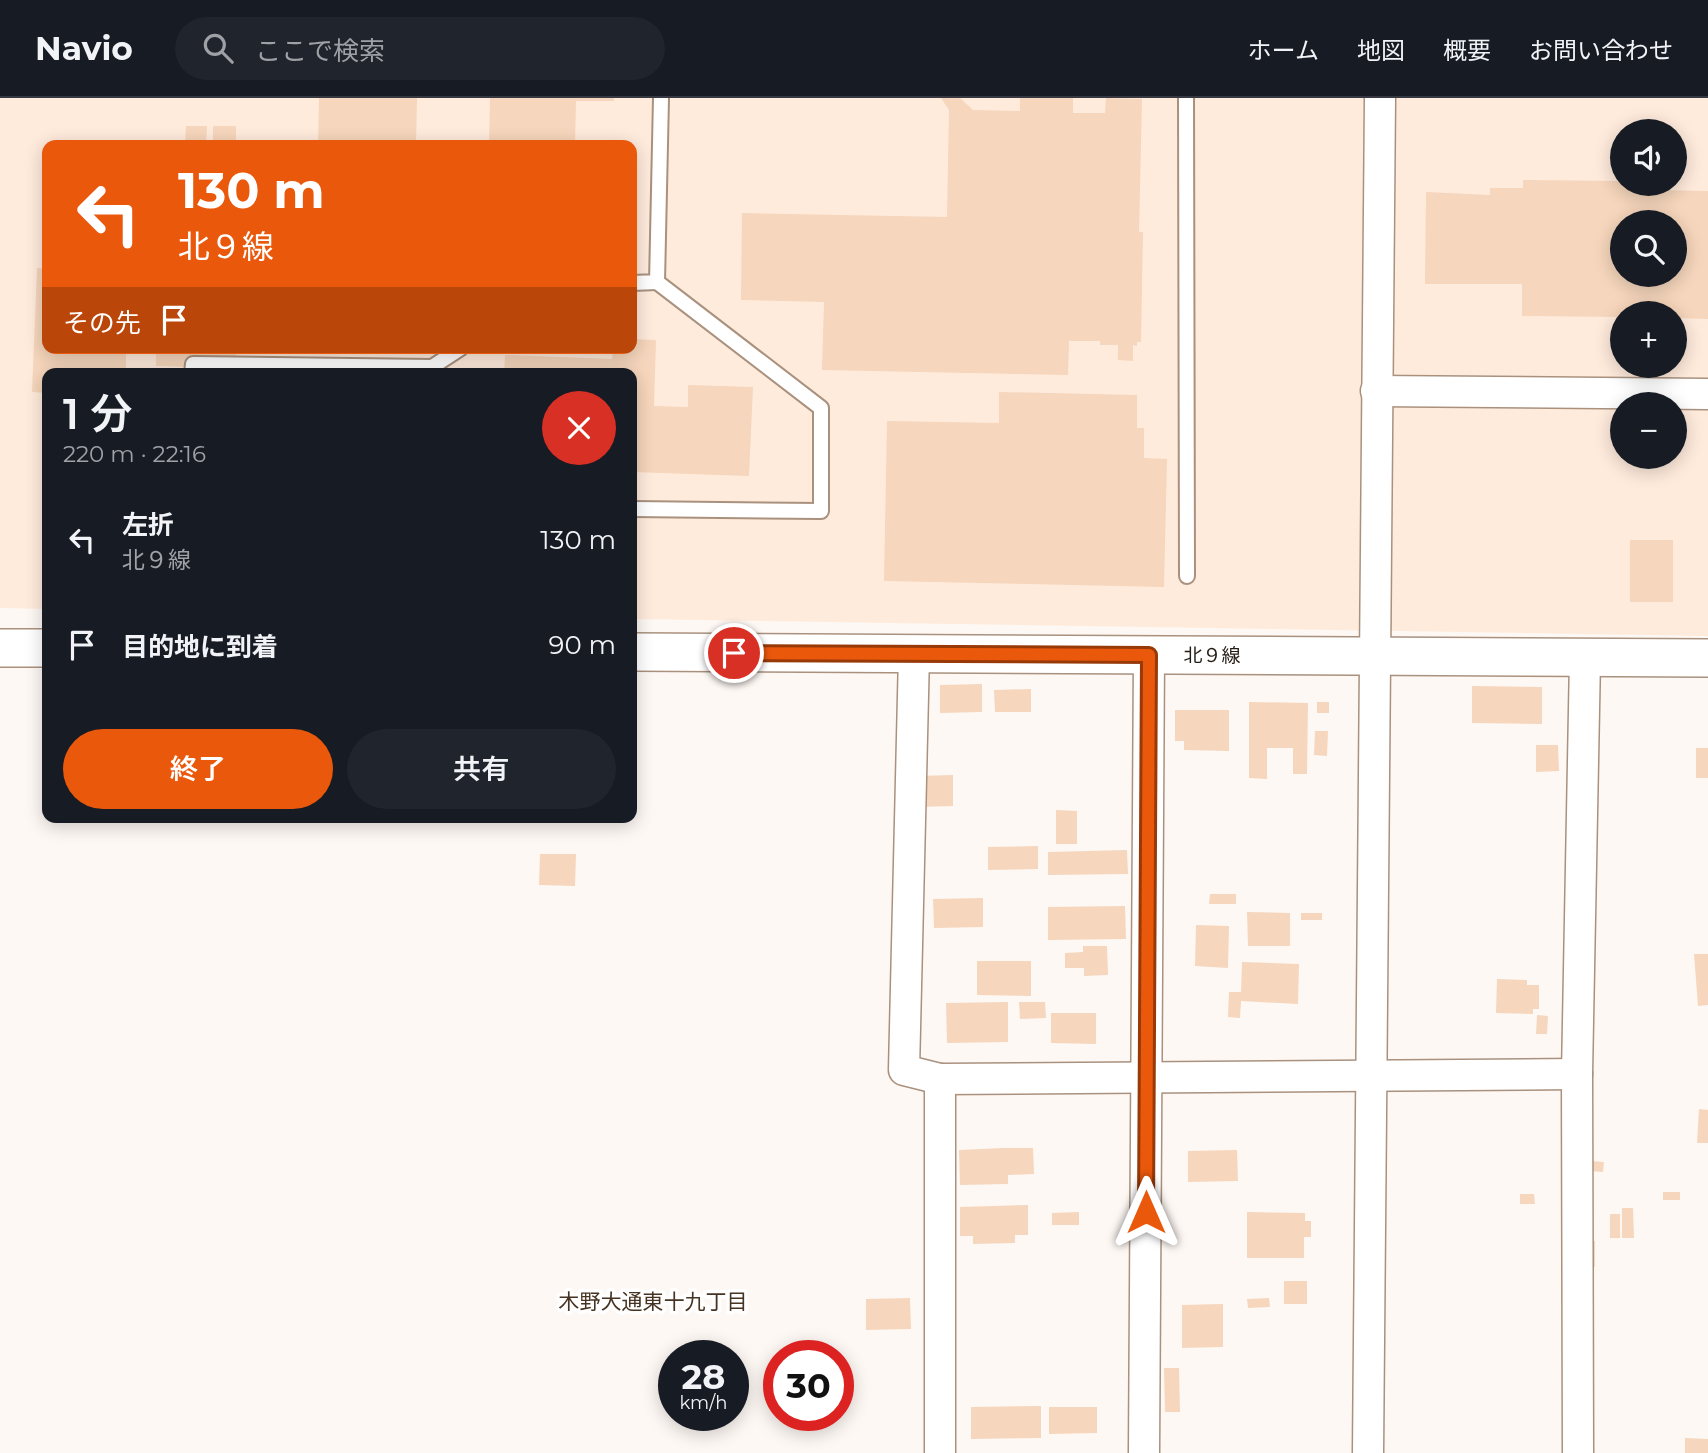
<!DOCTYPE html>
<html lang="ja">
<meta charset="utf-8">
<style>
:root{--surface:#171b24;--page:#20242c;--text:#f1f3f6;--muted:#9ea1a6;--line:#363941;--accent:#ea580c}
body{margin:0;font-family:Montserrat,"Noto Sans JP",sans-serif;background:var(--page);color:var(--text);height:100vh;display:flex;flex-direction:column;font-size:26px;white-space:nowrap}
*{box-sizing:border-box;margin:0}
p{font-size:23px;color:var(--muted)}
.icon{flex:none;width:38px;height:38px;fill:none;stroke:currentColor;stroke-width:2;stroke-linecap:round;stroke-linejoin:round}
.map{position:relative;flex:1;overflow:hidden}
.details{position:absolute;left:42px;top:270px;width:595px;height:455px;display:flex;flex-direction:column;background:var(--surface);border-radius:14px;box-shadow:0 4px 18px #0003}
.details>*{flex:none}
.top-card{position:absolute;left:42px;top:42px;width:595px;height:214px;border-radius:14px;box-shadow:0 4px 18px #0003;background:#ea580c;color:#fff;overflow:hidden}
.controls{position:absolute;left:1610px;top:21px;display:grid;gap:14px}
.controls a{display:grid;place-items:center;width:77px;height:77px;border-radius:50%;background:var(--surface);box-shadow:0 4px 18px #0003;font-size:35px}
.speed{position:absolute;left:658px;top:1242px;display:flex;gap:14px;font-size:35px;font-weight:700;text-align:center}
.speed>*{display:grid;place-content:center;width:91px;height:91px;border-radius:50%;background:var(--surface);box-shadow:0 4px 18px #0003;line-height:1}
.speed small{font-size:18px;font-weight:400}
.speed .limit{border:10px solid #d22;background:#fff;color:#111}
.pin{position:absolute;display:grid;place-items:center;width:60px;height:60px;color:#fff;margin:-30px;border:4px solid #fff;border-radius:50%;box-shadow:0 2px 7px #0007}
.me{position:absolute;width:77px;margin:-38px;rotate:0deg;stroke-linejoin:round;filter:drop-shadow(0 0 5px #0008)}
.turn{display:flex;align-items:center;gap:24px;height:147px;padding:0 21px;font-size:32px}
.turn .icon{width:91px;height:91px;stroke-width:2.5}
.turn b{display:block;font-size:49px;line-height:60px}
.then{display:flex;align-items:center;height:66px;padding:0 21px;background:#0003;gap:14px;font-size:26px}
.round{display:grid;place-items:center;flex:none;width:74px;height:74px;border-radius:37px;background:var(--page)}
.summary{display:flex;align-items:center;justify-content:space-between;height:119px;padding:0 21px}
h1{font-size:42px;font-weight:600;line-height:52px}
.cta{display:flex;gap:14px;margin-top:auto;padding:14px 21px}
.cta a{flex:1;height:80px;border-radius:42px;background:var(--accent);color:#fff;font-size:28px;font-weight:600;line-height:80px;text-align:center}
.cta a+a{background:var(--page);color:var(--text)}
ul{padding:0;list-style:none}
li{display:flex;align-items:center;gap:21px;height:105px;padding:0 21px}
li div{flex:1}
li b{display:block;font-size:26px}
li em{font-style:normal}
header{display:flex;align-items:center;gap:42px;box-sizing:border-box;height:98px;padding:0 35px;background:var(--surface);border-bottom:2px solid var(--line)}
header strong{font-size:33px}
nav{display:flex;gap:38px;margin-inline-start:auto;font-size:24px}
.search{width:490px;height:63px;background:var(--page);display:flex;align-items:center;gap:18px;box-sizing:border-box;padding:0 24px;border-radius:38px;color:var(--muted);font-size:26px}
.map>svg:first-child{display:block}
.built{fill:#ffebdc;fill-rule:evenodd}
.building{fill:#f6d6bc;fill-rule:evenodd}
.lines{fill:none;stroke-linecap:round;stroke-linejoin:round}
.service-casing{stroke:#a9917e;stroke-width:18}
.minor-casing{stroke:#a9917e;stroke-width:33}
.tertiary-casing{stroke:#a9917e;stroke-width:40}
.service{stroke:#fff;stroke-width:14}
.minor{stroke:#fff;stroke-width:30}
.tertiary{stroke:#fff;stroke-width:37}
.route-casing{stroke:#983908;stroke-width:18}
.route{stroke:#ea580c;stroke-width:12}
.labels{text-anchor:middle;dominant-baseline:central;stroke-width:7;stroke-linejoin:round;paint-order:stroke}
.street-label{font-size:19px;fill:#241b13;stroke:#fff}
.neighbourhood-label{font-size:21px;fill:#473322;stroke:#fff}
</style>
<header>
<strong>Navio</strong>
<div class="search"><svg class="icon" aria-label="search" viewBox="0 0 24 24"><circle cx="10" cy="10" r="6"/><path d="M15 15l6 6"/></svg>ここで検索</div>
<nav><a>ホーム</a><a>地図</a><a>概要</a><a>お問い合わせ</a></nav>
</header>
<div class="map">
<svg width="1708" height="1355" viewBox="0 0 1708 1355">
<rect width="100%" height="100%" fill="#fef8f4"/>
<path class="built" d="M0,0H1708V538L632,521V275H47V511L0,510ZM1622,33H1675V86H1622ZM47,47H632V250H47ZM1622,124H1675V177H1622ZM1622,215H1675V268H1622ZM1622,306H1675V359H1622Z"/>
<g class="building">
<path d="M319,0H417L416,47L318,46Z"/>
<path d="M490,0H614V3H576L575,47H489Z"/>
<path d="M941,0H960L973,12L1020,13V0H1073V15H1105L1106,0L1142,1L1139,134H1143L1141,244H1137V248L1133,247V263L1118,262V247H1100V243H1069L1068,277L822,272L824,204L741,202L742,115L947,119L949,12Z"/>
<path d="M186,28H207L206,47H185Z"/>
<rect x="213" y="28" width="23" height="19"/>
<path d="M1523,82L1622,83V86H1655V92L1708,93V221L1675,220V215H1622V219L1522,218V186H1425L1426,94L1490,97V90H1523ZM1622,124H1675V177H1622Z"/>
<path d="M37,170L47,171V250H126V275H47V295L32,294Z"/>
<path d="M632,241L656,242L654,308L688,309V287L753,289L749,378L632,374V275H504L505,257L612,261L613,250H632Z"/>
<path d="M156,250H236V258L222,257L221,270L156,268Z"/>
<path d="M999,294L1137,297V330H1144V360L1167,361L1164,489L884,483L887,323L999,325Z"/>
<rect x="1630" y="442" width="43" height="62"/>
<path d="M982,586V614L940,615V587Z"/>
<path d="M1472,588L1542,589V626L1472,625Z"/>
<path d="M1031,591V614H995L994,592Z"/>
<path d="M1249,604L1308,605L1307,676H1293V650H1267V681L1249,680Z"/>
<rect x="1317" y="604" width="12" height="11"/>
<path d="M1175,612H1229V653L1184,652V643H1175Z"/>
<path d="M1315,633H1328L1327,658L1314,657Z"/>
<path d="M1536,647H1558L1559,673L1536,674Z"/>
<rect x="1696" y="650" width="12" height="30"/>
<path d="M953,677V708L917,709L916,678Z"/>
<path d="M1056,712L1077,713V746H1056Z"/>
<path d="M1038,748V771L988,772V749Z"/>
<path d="M1127,752L1128,776L1048,777V754Z"/>
<path d="M540,756H576L575,788L539,787Z"/>
<path d="M1210,796H1236V806H1209Z"/>
<path d="M983,800V829L934,830L933,801Z"/>
<path d="M1125,808L1126,841L1048,842V809Z"/>
<path d="M1247,814L1290,815V848H1248Z"/>
<rect x="1301" y="815" width="21" height="7"/>
<path d="M1196,827L1229,828L1228,870L1195,868Z"/>
<path d="M1083,848H1107L1108,877L1084,878V870H1065V855L1083,854Z"/>
<path d="M1694,856H1708V907L1698,908Z"/>
<path d="M977,863H1031V898L977,897Z"/>
<path d="M1242,864L1299,866L1298,906L1241,903L1240,920L1228,919L1229,894H1241Z"/>
<path d="M1497,881L1527,882V887H1539V911H1533V916L1496,915Z"/>
<path d="M1008,904V944L947,945L946,905Z"/>
<path d="M1019,904H1045L1046,920L1020,921Z"/>
<path d="M1051,915H1096V946L1051,945Z"/>
<path d="M1537,917L1548,918L1547,936H1536Z"/>
<path d="M1699,1011L1708,1012V1045H1697Z"/>
<path d="M1003,1050H1033L1034,1076L1008,1077V1086L960,1087L959,1052Z"/>
<path d="M1237,1052L1238,1083L1188,1084V1053Z"/>
<path d="M1591,1063L1604,1064L1603,1074L1590,1073Z"/>
<rect x="1663" y="1094" width="17" height="8"/>
<path d="M1520,1096H1534L1535,1106H1520Z"/>
<path d="M1028,1107V1137H1015V1145L973,1146V1138H960V1109Z"/>
<path d="M1622,1110H1633L1634,1140H1622Z"/>
<path d="M1079,1114V1127H1052V1115Z"/>
<path d="M1247,1114L1305,1115V1123H1311V1139H1304V1160H1247Z"/>
<rect x="1610" y="1116" width="10" height="24"/>
<rect x="1583" y="1143" width="12" height="26"/>
<rect x="1284" y="1183" width="23" height="23"/>
<path d="M910,1200L911,1231L866,1232V1201Z"/>
<path d="M1269,1200L1270,1209L1248,1210L1247,1201Z"/>
<path d="M1223,1206V1249L1182,1250V1207Z"/>
<path d="M1164,1270H1179L1180,1314H1165Z"/>
<path d="M1041,1308V1340L971,1341V1309Z"/>
<path d="M1049,1309H1097V1335L1049,1336Z"/>
<path d="M1685,1340L1708,1341V1355H1685Z"/>
</g>
<g class="lines">
<defs>
<g id="service">
<path d="M1186,0L1187,478"/>
<path d="M632,185L657,184L661,0"/>
<path d="M192,275L193,266L432,269L461,250"/>
<path d="M632,411L821,413V310L657,184"/>
</g>
<g id="minor">
<path d="M1376,293L1708,296"/>
<path d="M914,556L904,972L940,981L1577,976"/>
<path d="M940,981V1355"/>
<path d="M1144,1355L1149,557"/>
<path d="M1368,1355L1380,0"/>
<path d="M1578,1355L1577,976L1585,560"/>
</g>
<g id="tertiary">
<path d="M0,550H47"/>
<path d="M632,554L1708,560"/>
</g>
</defs>
<use href="#service" class="service-casing"/>
<use href="#minor" class="minor-casing"/>
<use href="#tertiary" class="tertiary-casing"/>
<use href="#service" class="service"/>
<use href="#minor" class="minor"/>
<use href="#tertiary" class="tertiary"/>
</g>
<g class="lines">
<defs>
<path id="route" d="M734,555L1149,557L1146,1114"/>
</defs>
<use href="#route" class="route-casing"/>
<use href="#route" class="route"/>
</g>
<g class="labels">
<g class="street-label">
<text x="1212" y="557">北９線</text>
</g>
<g class="neighbourhood-label">
<text x="653" y="1203">木野大通東十九丁目</text>
</g>
</g>
</svg>
<div class="controls">
<a><svg class="icon" aria-label="sound" viewBox="0 0 24 24"><path d="M4 9h4l5-4v14l-5-4H4zM17 9q2 3 0 6"/></svg></a>
<a><svg class="icon" aria-label="search" viewBox="0 0 24 24"><circle cx="10" cy="10" r="6"/><path d="M15 15l6 6"/></svg></a>
<a>+</a>
<a>−</a>
</div>
<div class="speed"><div>28<small>km/h</small></div><div class="limit">30</div></div>
<div class="pin" style="left:734px;top:555px;background:#d93025"><svg class="icon" aria-label="arrive" viewBox="0 0 24 24"><path d="M6 21V4h12l-3 4 3 4H6"/></svg></div>
<svg class="me" style="left:1146px;top:1114px" viewBox="-20 -20 40 40"><path d="M0-17L14 15 0 8-14 15z" fill="#ea580c" stroke="#fff" stroke-width="4"/></svg>
<div class="top-card">
<div class="turn"><svg class="icon" aria-label="left" viewBox="0 0 24 24"><path d="M17 20v-9H6M10 6l-5 5 5 5"/></svg><div><b>130 m</b>北９線</div></div>
<div class="then">その先<svg class="icon" aria-label="arrive" viewBox="0 0 24 24"><path d="M6 21V4h12l-3 4 3 4H6"/></svg></div>
</div>
<section class="details">
<div class="summary"><div><h1>1 分</h1><p>220 m · 22:16</p></div><a class="round" style="background:#d93025;color:#fff"><svg class="icon" aria-label="close" viewBox="0 0 24 24"><path d="M6 6l12 12M18 6L6 18"/></svg></a></div>
<ul>
<li><svg class="icon" aria-label="left" viewBox="0 0 24 24"><path d="M17 20v-9H6M10 6l-5 5 5 5"/></svg><div><b>左折</b><p>北９線</p></div><em>130 m</em></li>
<li><svg class="icon" aria-label="arrive" viewBox="0 0 24 24"><path d="M6 21V4h12l-3 4 3 4H6"/></svg><div><b>目的地に到着</b></div><em>90 m</em></li>
</ul>
<div class="cta"><a>終了</a><a>共有</a></div>
</section>
</div>
